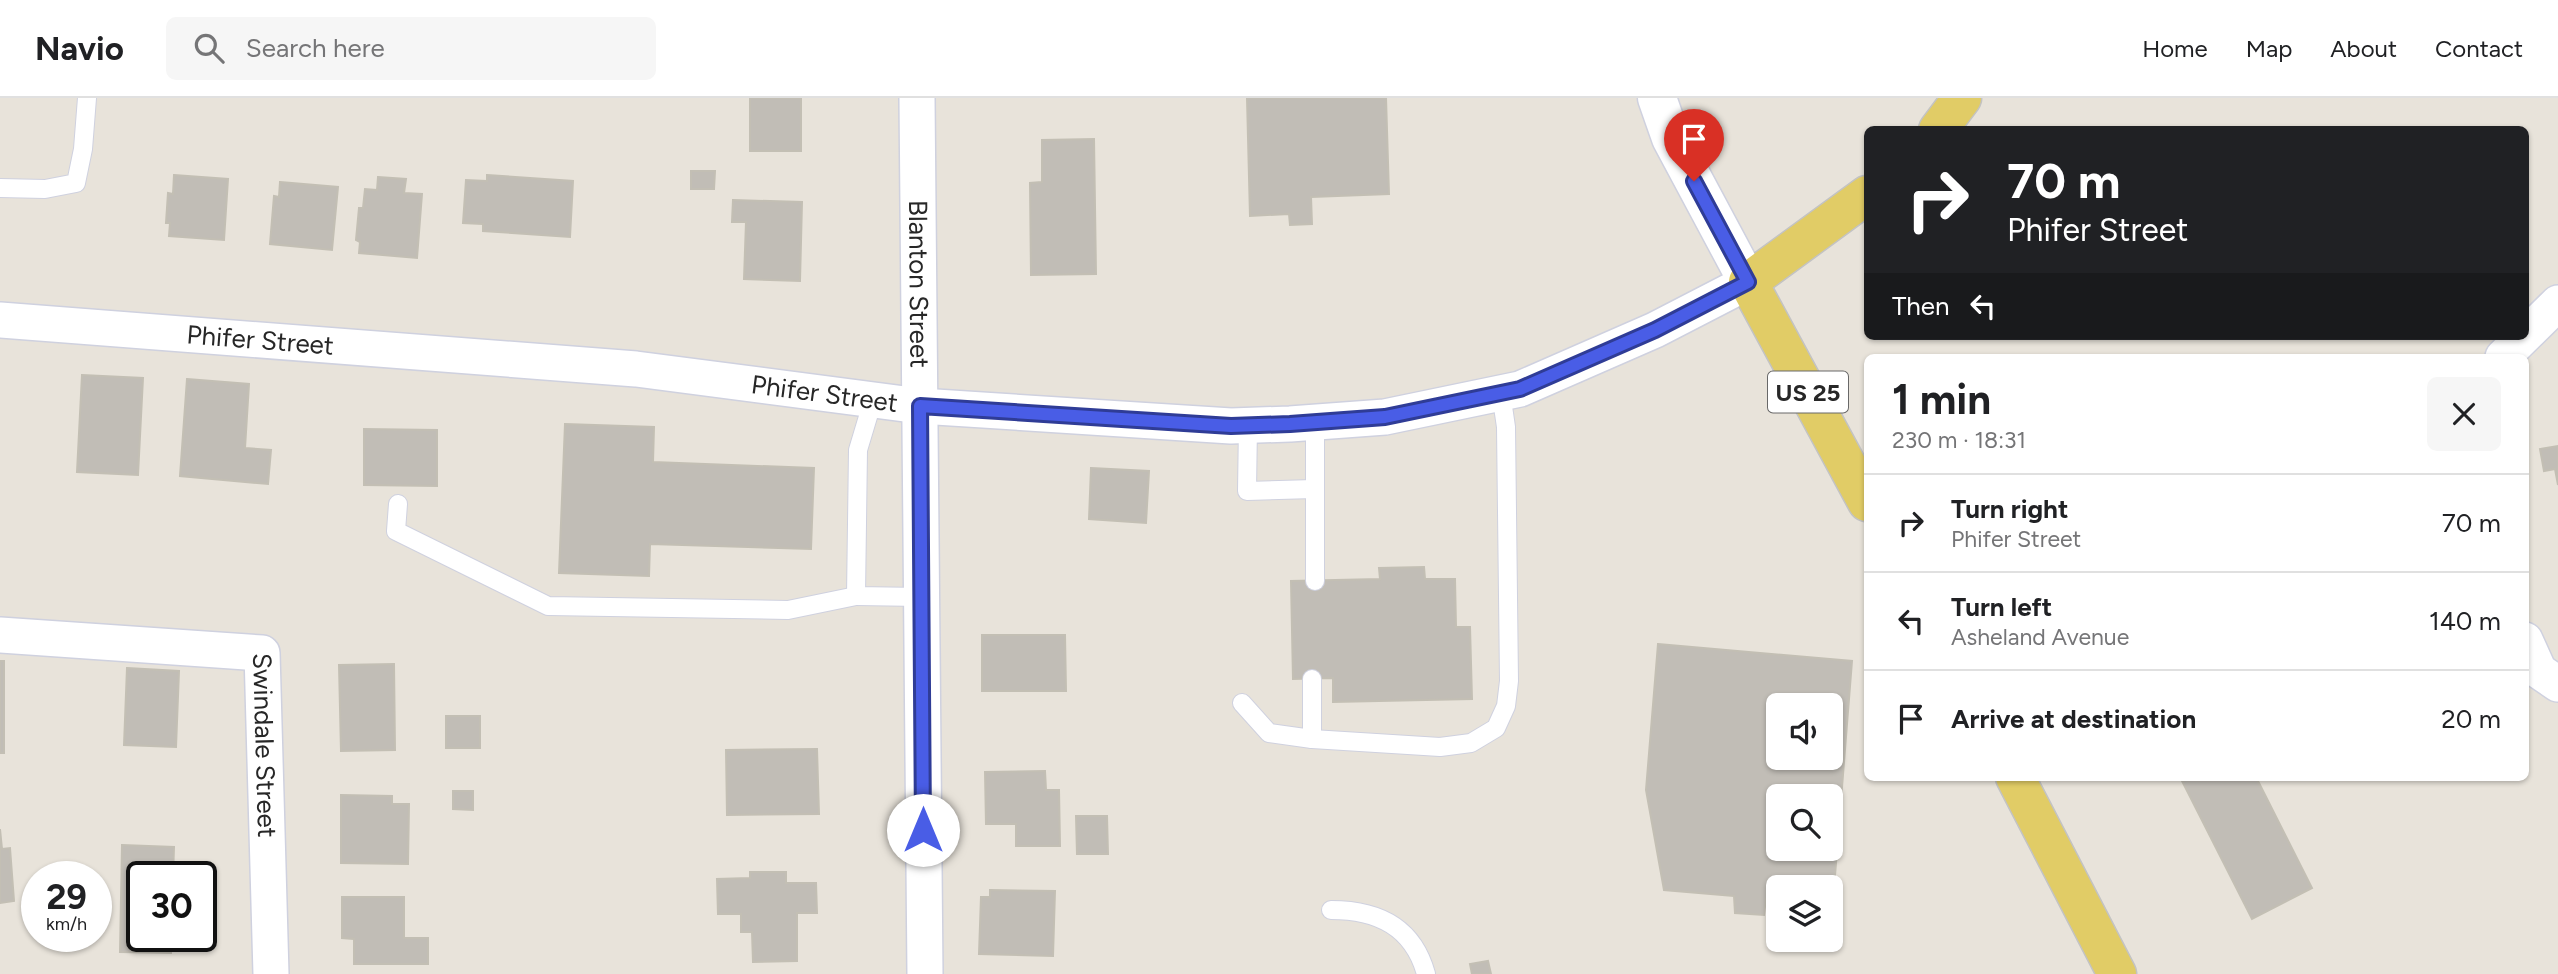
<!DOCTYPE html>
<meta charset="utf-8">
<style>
:root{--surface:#fff;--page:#f6f6f6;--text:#202124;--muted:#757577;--line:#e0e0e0}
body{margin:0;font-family:Figtree,sans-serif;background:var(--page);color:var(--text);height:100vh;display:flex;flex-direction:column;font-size:26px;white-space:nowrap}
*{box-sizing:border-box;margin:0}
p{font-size:23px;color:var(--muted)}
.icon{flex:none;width:38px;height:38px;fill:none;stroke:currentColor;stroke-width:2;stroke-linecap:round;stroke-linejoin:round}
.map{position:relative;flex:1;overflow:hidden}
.side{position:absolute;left:1864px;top:256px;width:665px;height:427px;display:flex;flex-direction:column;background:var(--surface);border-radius:10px;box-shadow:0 2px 5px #0004}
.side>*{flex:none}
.hud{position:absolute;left:1864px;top:28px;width:665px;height:214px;border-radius:10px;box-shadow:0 2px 5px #0004;background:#202124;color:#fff;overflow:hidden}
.buttons{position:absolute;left:1766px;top:595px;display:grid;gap:14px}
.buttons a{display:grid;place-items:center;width:77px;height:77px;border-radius:10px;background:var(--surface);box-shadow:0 2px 5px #0004;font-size:35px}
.speed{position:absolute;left:21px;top:763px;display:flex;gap:14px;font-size:35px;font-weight:700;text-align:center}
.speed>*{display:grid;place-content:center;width:91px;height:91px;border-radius:50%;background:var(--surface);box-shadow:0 2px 5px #0004;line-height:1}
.speed small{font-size:18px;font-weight:400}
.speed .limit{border:4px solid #111;border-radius:10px;background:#fff;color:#111}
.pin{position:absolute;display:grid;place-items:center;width:60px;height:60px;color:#fff;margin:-72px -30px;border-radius:50% 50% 50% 0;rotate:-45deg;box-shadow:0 0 7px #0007}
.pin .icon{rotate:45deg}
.me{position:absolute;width:77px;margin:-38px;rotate:0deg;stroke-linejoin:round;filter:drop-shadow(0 0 5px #0008)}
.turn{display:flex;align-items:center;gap:24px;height:147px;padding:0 28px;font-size:32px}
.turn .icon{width:91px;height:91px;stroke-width:2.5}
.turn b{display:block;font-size:49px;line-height:60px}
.then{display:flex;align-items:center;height:66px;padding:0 28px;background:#0003;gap:14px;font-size:26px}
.round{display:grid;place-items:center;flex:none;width:74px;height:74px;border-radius:10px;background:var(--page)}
.head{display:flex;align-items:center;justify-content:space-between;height:119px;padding:0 28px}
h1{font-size:42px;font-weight:700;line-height:52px}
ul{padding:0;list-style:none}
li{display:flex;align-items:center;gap:21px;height:98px;padding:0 28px;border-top:2px solid var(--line)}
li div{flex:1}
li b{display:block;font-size:26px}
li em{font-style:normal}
header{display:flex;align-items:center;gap:42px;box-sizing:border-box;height:98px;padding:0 35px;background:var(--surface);border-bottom:2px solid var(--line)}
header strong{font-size:33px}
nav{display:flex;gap:38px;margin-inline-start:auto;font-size:24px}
.search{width:490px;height:63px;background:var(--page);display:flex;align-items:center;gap:18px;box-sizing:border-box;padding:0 24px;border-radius:10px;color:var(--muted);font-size:26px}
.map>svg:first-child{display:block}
.building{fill:#c1bdb6;stroke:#c3bfb4;stroke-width:2;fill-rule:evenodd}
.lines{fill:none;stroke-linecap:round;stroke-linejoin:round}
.lane-casing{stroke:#cfd1df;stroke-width:20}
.street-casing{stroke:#cfd1df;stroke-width:38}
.secondary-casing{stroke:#cfd1df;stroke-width:41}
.primary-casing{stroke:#c3c3c3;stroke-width:41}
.lane{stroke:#fff;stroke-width:18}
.street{stroke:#fff;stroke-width:35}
.secondary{stroke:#fff;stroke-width:38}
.primary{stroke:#e1cc66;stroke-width:38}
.route-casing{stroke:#2f3c96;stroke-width:18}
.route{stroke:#495de6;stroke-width:12}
.labels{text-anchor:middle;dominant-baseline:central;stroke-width:7;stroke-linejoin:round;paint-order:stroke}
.shield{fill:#fff;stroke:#686868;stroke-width:2}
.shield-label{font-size:24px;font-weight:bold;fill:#272727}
.street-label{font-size:26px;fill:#272727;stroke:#fff}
</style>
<header>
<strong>Navio</strong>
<div class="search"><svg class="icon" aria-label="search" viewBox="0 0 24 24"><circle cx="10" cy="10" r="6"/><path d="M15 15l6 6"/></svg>Search here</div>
<nav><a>Home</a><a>Map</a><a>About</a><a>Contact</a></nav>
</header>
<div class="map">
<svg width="2558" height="876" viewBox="0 0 2558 876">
<rect width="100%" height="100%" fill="#e8e3da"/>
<g class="building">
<rect x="750" y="0" width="51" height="53"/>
<path d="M1247,0H1386L1389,96L1311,99L1312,126L1290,127L1289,116L1250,118Z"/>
<path d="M1094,41L1096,176L1031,177L1030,85L1042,84V42Z"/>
<path d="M691,73H715L714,91H691Z"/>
<path d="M174,77L228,81L224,142L169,138L170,125H166L168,95L173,96Z"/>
<path d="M487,77L573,83L570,139L483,133V126L463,125L466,82L487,83Z"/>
<path d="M378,79L406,81L404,95L422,96L417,160L359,155L360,144L356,142L359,110H363L365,91L377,92Z"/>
<path d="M280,84L338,89L332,152L270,146L274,98L279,99Z"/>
<path d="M733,102L802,104L800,183L744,181L746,124H732Z"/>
<path d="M82,277L143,280L138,377L77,374Z"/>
<path d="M187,281L249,286L245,350L271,352L268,386L180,378Z"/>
<path d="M565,326L654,329L653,364L814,370L811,451L650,446L649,478L559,475Z"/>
<path d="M364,331L437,332V388L364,387Z"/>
<path d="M2558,348V387L2555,371L2544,373L2540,351Z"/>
<path d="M1091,370L1149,373L1146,425L1089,421Z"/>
<path d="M1424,469L1425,481H1455L1456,529H1470L1472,601L1333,604V580L1293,581L1291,483L1380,481L1379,470Z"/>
<path d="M982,537H1065L1066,593H982Z"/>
<path d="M1658,546L1852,563L1833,803H1830V789H1778V801H1766L1764,817L1735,815L1734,798L1664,792L1646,692ZM1778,607H1830V660H1778ZM1778,698H1830V751H1778Z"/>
<rect x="0" y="563" width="4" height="92"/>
<path d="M394,566L395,652L341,653L339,567Z"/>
<path d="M127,570L179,573L176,649L124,647Z"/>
<rect x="446" y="618" width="34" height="32"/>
<path d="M817,651L819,716L727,717L726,652Z"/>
<path d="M1045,673L1046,692H1059L1060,748H1016V726H986L985,674Z"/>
<path d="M2180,679H2256L2312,790L2252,821Z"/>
<path d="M453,693H473V712L453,711Z"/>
<path d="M341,697L392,698V706H409L408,766L341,765Z"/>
<path d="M1076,718H1107L1108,756H1077Z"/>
<path d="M0,731L2,751L10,750L14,803L0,805Z"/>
<path d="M122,747L174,749L173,779H142V838H172L171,855L120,854Z"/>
<path d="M750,774H786V785H816L817,815H797V863L753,864L752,834H741V816H718L717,781L750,780Z"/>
<path d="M990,792L1055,793L1053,858L979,856L981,799H990Z"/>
<path d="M342,799H404V840H428V866H354V841L342,840Z"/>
<path d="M1488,863L1491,876H1472L1470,866Z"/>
</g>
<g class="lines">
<defs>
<g id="lane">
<path d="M0,90L45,91L76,85L83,51L87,0"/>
<path d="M873,302L858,352L856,498L921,499"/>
<path d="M1315,325V483"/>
<path d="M1248,327L1247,393L1314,391"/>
<path d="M398,406L396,433L548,508L788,512L856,498"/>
<path d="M1242,605L1269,635L1312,641L1440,649L1471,645L1496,630L1506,608L1509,583L1506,329L1501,295"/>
<path d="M1312,641V581"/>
<path d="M1331,812C1378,812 1413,829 1426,876"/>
</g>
<g id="street">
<path id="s1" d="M917,0L925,876"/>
<path id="s2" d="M0,222L636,271L920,308L1231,328L1290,326L1385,319L1520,291L1655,232L1748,184"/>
<path d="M2503,259L2558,205"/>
<path id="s3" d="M0,537L262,555L271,876"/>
<path d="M2525,542L2539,573L2558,586"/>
</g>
<path id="secondary" d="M1657,0L1671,40L1748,184"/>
<g id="primary">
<path d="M1938,32L1962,0"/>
<path d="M1867,97L1748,184L1867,404"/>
<path d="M2015,679L2117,876"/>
</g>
</defs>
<use href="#lane" class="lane-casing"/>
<use href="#street" class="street-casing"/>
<use href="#secondary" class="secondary-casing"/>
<use href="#primary" class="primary-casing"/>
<use href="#lane" class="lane"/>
<use href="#street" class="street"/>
<use href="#secondary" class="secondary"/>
<use href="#primary" class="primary"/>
</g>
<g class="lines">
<defs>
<path id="route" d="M923,732L920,308L1231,328L1290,326L1385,319L1520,291L1655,232L1748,184L1694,83"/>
</defs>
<use href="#route" class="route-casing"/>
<use href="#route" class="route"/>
</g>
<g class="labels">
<rect class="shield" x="1768" y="273.5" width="80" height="41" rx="5"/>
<g class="shield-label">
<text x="1808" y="294">US 25</text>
</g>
<g class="street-label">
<text stroke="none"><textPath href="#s1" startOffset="186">Blanton Street</textPath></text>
<text stroke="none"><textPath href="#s2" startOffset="261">Phifer Street</textPath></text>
<text stroke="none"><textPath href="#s2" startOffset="828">Phifer Street</textPath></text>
<text stroke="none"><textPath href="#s3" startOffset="355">Swindale Street</textPath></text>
</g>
</g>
</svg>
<div class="buttons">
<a><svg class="icon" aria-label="sound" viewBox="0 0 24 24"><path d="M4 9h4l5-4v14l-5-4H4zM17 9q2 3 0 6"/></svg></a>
<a><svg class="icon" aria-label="search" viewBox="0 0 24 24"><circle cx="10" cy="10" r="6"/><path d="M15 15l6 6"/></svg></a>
<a><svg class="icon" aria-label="layers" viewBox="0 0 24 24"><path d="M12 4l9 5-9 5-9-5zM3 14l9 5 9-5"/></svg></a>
</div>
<div class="speed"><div>29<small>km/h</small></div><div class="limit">30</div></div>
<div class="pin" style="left:1694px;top:83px;background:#d93025"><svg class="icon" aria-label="arrive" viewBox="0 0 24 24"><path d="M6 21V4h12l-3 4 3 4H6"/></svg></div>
<svg class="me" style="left:923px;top:732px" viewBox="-20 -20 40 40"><circle r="19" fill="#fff"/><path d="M0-13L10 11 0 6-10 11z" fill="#495de6"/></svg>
<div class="hud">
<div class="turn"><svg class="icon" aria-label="right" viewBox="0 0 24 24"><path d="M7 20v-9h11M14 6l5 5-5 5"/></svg><div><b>70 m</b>Phifer Street</div></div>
<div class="then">Then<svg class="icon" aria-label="left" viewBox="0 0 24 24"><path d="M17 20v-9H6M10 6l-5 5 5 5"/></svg></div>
</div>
<section class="side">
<div class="head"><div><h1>1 min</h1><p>230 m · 18:31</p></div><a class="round"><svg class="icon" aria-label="close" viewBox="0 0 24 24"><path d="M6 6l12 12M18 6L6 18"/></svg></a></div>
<ul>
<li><svg class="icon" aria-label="right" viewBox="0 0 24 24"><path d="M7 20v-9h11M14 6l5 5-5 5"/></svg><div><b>Turn right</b><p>Phifer Street</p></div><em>70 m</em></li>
<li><svg class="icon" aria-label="left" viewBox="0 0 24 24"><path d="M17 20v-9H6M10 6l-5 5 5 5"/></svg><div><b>Turn left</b><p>Asheland Avenue</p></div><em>140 m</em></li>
<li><svg class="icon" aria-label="arrive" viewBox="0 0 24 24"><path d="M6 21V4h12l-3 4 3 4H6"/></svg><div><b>Arrive at destination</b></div><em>20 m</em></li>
</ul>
</section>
</div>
